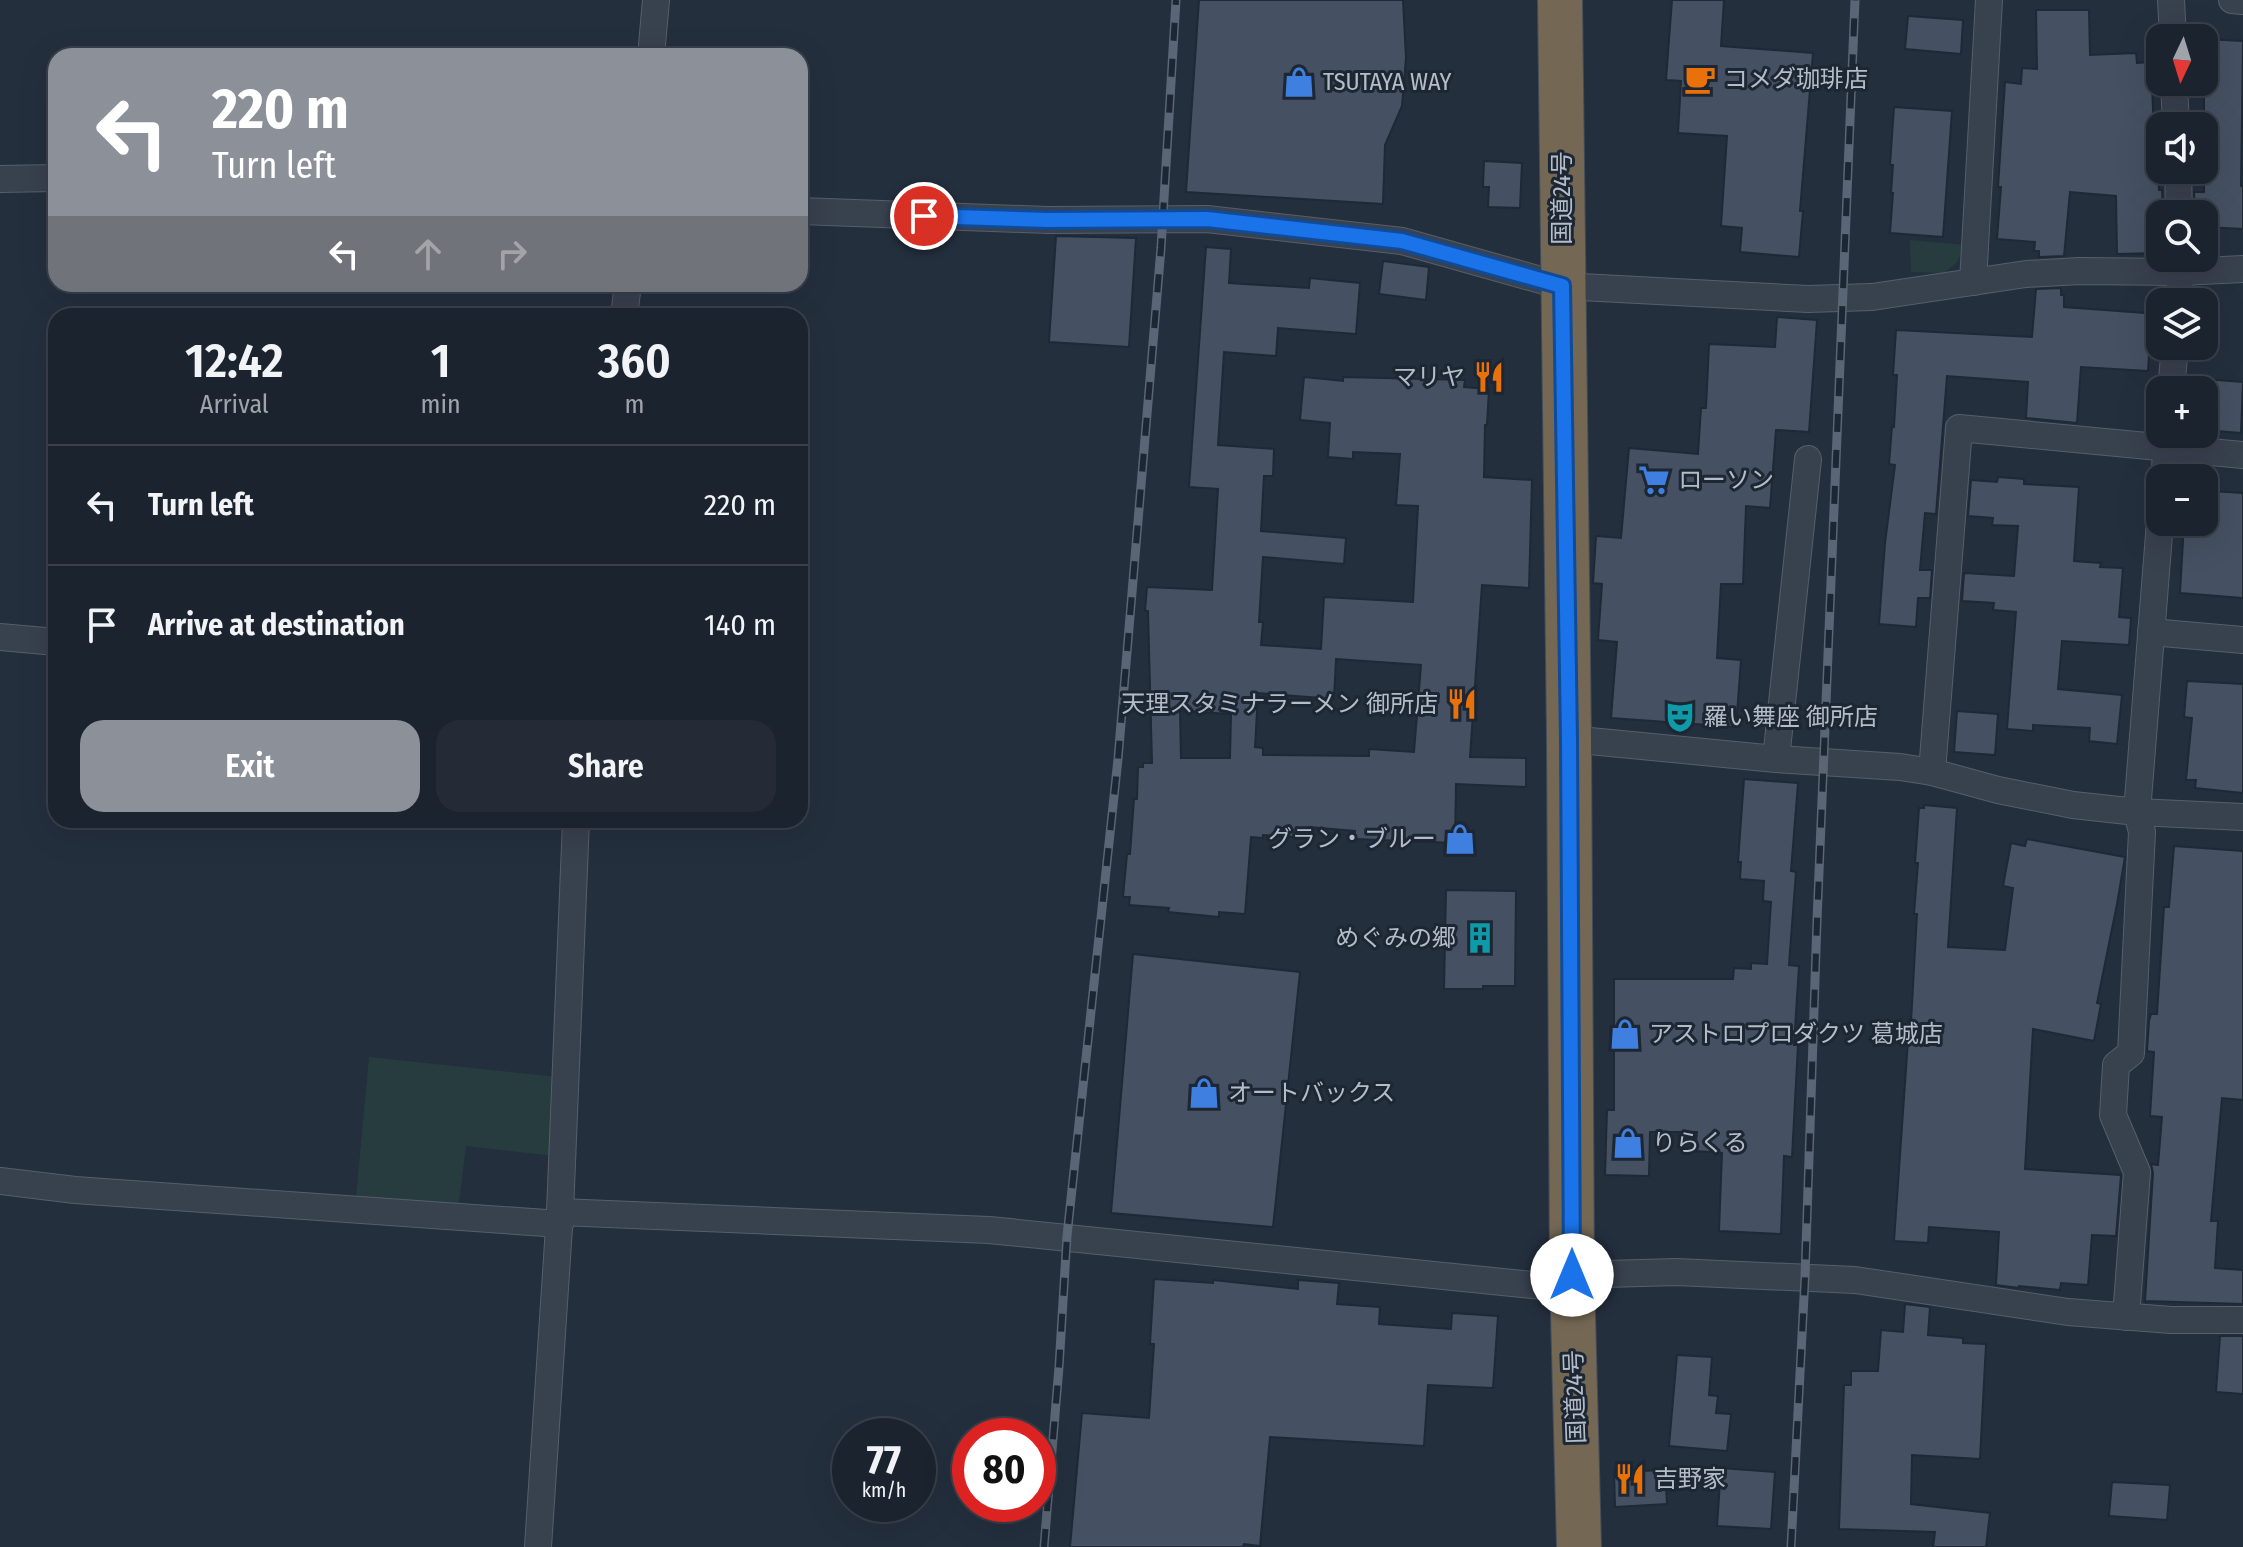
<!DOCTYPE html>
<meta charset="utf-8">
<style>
:root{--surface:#1b232e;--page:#242b36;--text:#f1f3f6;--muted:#a0a4aa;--line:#39404a;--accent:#8c9099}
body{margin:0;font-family:"Fira Sans Condensed","Noto Sans JP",sans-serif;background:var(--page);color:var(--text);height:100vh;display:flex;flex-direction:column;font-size:30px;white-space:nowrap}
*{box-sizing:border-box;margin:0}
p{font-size:26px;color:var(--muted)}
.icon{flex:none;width:44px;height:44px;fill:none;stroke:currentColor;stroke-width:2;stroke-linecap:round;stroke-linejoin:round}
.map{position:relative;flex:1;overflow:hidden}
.side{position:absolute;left:48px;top:308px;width:760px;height:520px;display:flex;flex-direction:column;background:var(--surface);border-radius:24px;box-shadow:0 8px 32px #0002,0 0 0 2px var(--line)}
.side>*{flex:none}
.guide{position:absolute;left:48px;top:48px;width:760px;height:244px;border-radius:24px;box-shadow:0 8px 32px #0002,0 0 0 2px var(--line);background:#8c9099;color:#fff;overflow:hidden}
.needle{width:52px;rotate:184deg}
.fabs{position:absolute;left:2146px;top:24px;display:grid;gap:16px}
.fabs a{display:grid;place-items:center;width:72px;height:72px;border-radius:16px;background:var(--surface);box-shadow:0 8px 32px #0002,0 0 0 2px var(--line);font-size:40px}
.speed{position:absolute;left:832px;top:1418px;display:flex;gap:16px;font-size:40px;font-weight:700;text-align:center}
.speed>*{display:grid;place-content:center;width:104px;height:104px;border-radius:50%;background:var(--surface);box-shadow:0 8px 32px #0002,0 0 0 2px var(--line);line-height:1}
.speed small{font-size:20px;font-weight:400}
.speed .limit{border:12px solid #d22;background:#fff;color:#111}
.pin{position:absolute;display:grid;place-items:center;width:68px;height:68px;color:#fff;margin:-34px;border:4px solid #fff;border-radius:50%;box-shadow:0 2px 8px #0007}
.me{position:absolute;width:88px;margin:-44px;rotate:0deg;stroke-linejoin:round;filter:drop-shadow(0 0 6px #0008)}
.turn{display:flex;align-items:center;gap:28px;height:168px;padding:0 32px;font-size:36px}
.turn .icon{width:104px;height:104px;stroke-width:2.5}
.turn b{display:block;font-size:56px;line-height:68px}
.lanes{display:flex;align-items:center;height:76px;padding:0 32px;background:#0003;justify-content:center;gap:40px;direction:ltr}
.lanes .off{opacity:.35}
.eta{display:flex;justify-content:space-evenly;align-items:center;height:136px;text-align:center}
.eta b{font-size:48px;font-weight:600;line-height:56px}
.action{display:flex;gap:16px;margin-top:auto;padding:16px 32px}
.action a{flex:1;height:92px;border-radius:24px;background:var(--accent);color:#fff;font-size:32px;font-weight:600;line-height:92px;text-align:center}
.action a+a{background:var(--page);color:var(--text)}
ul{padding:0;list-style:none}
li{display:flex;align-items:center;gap:24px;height:120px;padding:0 32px;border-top:2px solid var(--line)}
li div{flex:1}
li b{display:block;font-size:30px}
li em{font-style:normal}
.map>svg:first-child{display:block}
.green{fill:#263c3f}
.building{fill:#455162;stroke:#1f2835;stroke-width:2;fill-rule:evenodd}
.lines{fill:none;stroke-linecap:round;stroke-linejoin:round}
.street-casing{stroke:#565f6c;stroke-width:28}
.highway-casing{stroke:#434c59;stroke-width:46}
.street{stroke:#38414e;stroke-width:26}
.highway{stroke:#746855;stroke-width:44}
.rail-casing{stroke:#5a6575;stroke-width:9}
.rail{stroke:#1d2633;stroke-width:6;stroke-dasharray:18;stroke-linecap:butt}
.route-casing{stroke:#114b97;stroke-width:20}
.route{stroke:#1a73e8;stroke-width:14}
.labels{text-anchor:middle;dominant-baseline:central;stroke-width:6;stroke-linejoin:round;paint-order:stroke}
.poi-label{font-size:24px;fill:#b4bcc9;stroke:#1d2633;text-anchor:start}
.street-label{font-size:24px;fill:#b4bcc9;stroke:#1d2633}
</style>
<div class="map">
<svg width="2243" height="1547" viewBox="0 0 2243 1547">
<rect width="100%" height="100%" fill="#242f3e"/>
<g class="green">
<path d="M1910,240L1965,245L1957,262L1944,273L1911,272Z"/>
<path d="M369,1057L566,1078L563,1157L466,1146L457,1217L355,1208Z"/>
</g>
<g class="building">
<path d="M1199,0H1403L1406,58L1402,106L1385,145L1383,204L1186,192Z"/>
<path d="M1672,0H1724L1721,46L1813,53L1800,211H1803L1799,257L1740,252L1742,228L1721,226L1727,136L1678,133L1681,81L1666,80Z"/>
<path d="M2036,10H2089L2090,55L2136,53L2137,63L2151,62L2155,155H2157L2159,190H2162L2163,214H2160L2159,224L2160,253L2117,254L2116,196L2070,192L2064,256L2039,257V251H2034L2035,242L1997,239L2001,187H1998L2005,82L2021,84L2022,68L2037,69Z"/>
<path d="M1908,16L1963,20L1961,54L1905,49Z"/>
<path d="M2204,39L2243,41L2241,186H2243V229L2204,227V214H2195L2194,192H2204Z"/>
<path d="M1894,107L1952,111L1943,237L1890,233L1893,193H1891L1893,165H1890Z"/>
<path d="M1484,161L1522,163L1520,208L1488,207L1489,187H1483Z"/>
<path d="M1056,236L1136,238L1129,347L1049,342Z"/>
<path d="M1206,247L1231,249L1229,283L1309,288L1310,278L1360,283L1356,334L1278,328L1276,356L1224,352L1218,445L1274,449L1273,476H1264L1261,531L1346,538L1344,564L1263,557L1259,622H1263L1261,645L1321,649L1324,597L1413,602L1418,506L1396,505L1400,454L1353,452V459L1328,457L1330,423L1300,420L1304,377L1343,381V377L1465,380L1464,387L1489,389L1487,425H1485L1484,477L1532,480L1529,588L1482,585L1470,757L1526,758V787L1456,784L1455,843L1354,839L1355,831L1309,827V838L1263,835V838L1251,837L1245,914L1219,912V917L1168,912L1169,908L1129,905L1130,897H1123L1127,854H1130L1134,799H1137L1138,767H1143V763H1152L1148,611H1145L1147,587L1212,590L1218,489L1189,487ZM1336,659L1421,665L1414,752L1369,749V756L1263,755V748L1255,747L1258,693L1334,699ZM1180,711L1231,714L1230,758H1181Z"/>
<path d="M1383,261L1429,267L1426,300L1379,294Z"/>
<path d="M2061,288V295H2064V307L2145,313V322L2151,323L2148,371L2081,367L2077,423L2026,418L2028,382L1947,376L1936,514L1925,513L1920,570H1932L1930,598H1918L1916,627L1879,624L1885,543L1895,465L1889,464L1892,426L1894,427L1897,375H1893L1896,330L2032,337L2036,289Z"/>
<path d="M1777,317L1817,320L1809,432L1776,430L1770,508L1746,506L1743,584H1721L1717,658L1741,660L1736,727L1611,718L1617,642L1598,640L1602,584L1593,583L1596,536L1621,538L1629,448L1698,454L1701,408H1706L1709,344L1775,347Z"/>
<path d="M2204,379L2243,382L2241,433L2204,430Z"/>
<path d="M2189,476L2213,478L2211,491L2243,493V598L2180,593L2184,522H2204V478H2188Z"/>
<path d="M1998,477L2024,479V484L2079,487L2074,561L2101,563L2100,567L2123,568L2119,617L2131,618L2129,645L2062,641L2058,689L2122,695L2117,744L2089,741L2090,728L2033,725V731L2007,729L2016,612L1993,610L1994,603L1962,601L1964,573L2014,576L2018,526L1992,525L1993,518L1968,516L1971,480L1997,482Z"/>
<path d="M2187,681L2243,684V793L2195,788L2196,780H2186L2192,718L2184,717Z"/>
<path d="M1957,711L1998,714L1995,755L1954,752Z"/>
<path d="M1744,779L1798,783L1791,871L1796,872L1789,965L1799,966L1794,1045H1798L1792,1157L1784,1156L1781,1234L1719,1231L1722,1153L1695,1151L1697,1132H1650L1649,1176L1605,1175L1607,1110H1614V979H1733L1734,968L1751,969V963L1767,964L1771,902L1763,901L1764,881L1740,879L1741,862H1738Z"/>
<path d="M1924,805L1957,808L1948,947L2005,950L2013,888L2003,886L2011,843L2025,846L2027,839L2125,857L2117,904L2097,1003L2101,1004L2094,1041L2033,1029L2025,1169L2121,1175L2116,1236L2092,1235L2088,1285L2061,1283L2060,1290L2019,1286V1288L1996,1285L1999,1232L1929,1227L1928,1243L1894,1241L1908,1040H1910L1917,914H1914L1918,863H1915L1919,808H1924Z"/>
<path d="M2174,846L2243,851V1100L2222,1098L2211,1221H2218L2215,1268L2243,1270V1304L2145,1301L2153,1173L2151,1164L2158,1165L2162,1117L2150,1116L2154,1052L2147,1051L2149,1021L2151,1014H2157L2164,907H2169Z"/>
<path d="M1446,890L1516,891L1515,986H1483V989H1444Z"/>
<path d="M1133,954L1300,972L1273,1227L1111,1213Z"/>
<path d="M1154,1279L1213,1283V1280L1298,1289V1280L1339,1283L1337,1304L1380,1307L1379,1324L1451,1329L1452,1313L1498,1316L1493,1388L1428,1385L1424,1446L1270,1437L1260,1546L1244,1544L1243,1547H1070L1082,1413L1149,1418L1154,1344H1150Z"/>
<path d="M1905,1304L1930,1307L1928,1335L1963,1338V1343L1986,1344L1980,1459L1912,1455L1911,1504L1990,1513L1986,1547H1933L1935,1532L1839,1529L1844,1385H1851V1371H1878L1881,1330L1903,1332Z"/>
<path d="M2220,1336H2243V1394L2216,1392Z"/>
<path d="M1677,1355L1712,1357L1709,1395L1718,1396L1716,1413L1731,1414L1727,1451L1669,1446Z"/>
<path d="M1721,1468L1775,1472L1771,1529L1717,1526Z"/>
<path d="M1665,1470L1667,1504L1615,1507L1614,1472Z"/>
<path d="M2112,1482L2170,1485L2167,1520L2109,1516Z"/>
</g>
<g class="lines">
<defs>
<g id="street">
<path d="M2171,0L2173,38"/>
<path d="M2232,0L2243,1"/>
<path d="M651,56L656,0"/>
<path d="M2174,82L2176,126"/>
<path d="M2178,170L2179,214"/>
<path d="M0,179L56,178"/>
<path d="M800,211L1048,220L1207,219L1402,241L1562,286L1808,299L1872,297L2026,274L2079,271L2181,272L2243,269"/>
<path d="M1973,282L1989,0"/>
<path d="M2179,302L2181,258"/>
<path d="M624,316L628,284"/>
<path d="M2171,390L2175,346"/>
<path d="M2164,478L2168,434"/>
<path d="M2151,632L2243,640"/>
<path d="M0,637L56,642"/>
<path d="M1569,739L1776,759L1900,767L1932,772L1998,790L2073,805L2137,812L2243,817"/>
<path d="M1776,759L1808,459"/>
<path d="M1932,772L1959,428L2243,455"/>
<path d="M0,1181L75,1190L560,1224"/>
<path d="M560,1212L989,1230L1572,1289"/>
<path d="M1572,1275L1676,1272L1855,1280L2068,1312L2171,1320H2243"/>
<path d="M2126,1317L2137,1172L2113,1115L2116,1065L2131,1053L2142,832L2137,812L2160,522"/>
<path d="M538,1547L560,1212L576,820"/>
</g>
<path id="highway" d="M1560,0L1569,739L1572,1275L1579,1547"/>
</defs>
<use href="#street" class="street-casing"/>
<use href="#highway" class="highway-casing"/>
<use href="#street" class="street"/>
<use href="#highway" class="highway"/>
<defs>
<g id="rail">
<path d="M1044,1547L1059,1367L1067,1236L1118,759L1161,248L1176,0"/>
<path d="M1791,1547L1805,1277L1817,921L1855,0"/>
</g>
</defs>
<use href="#rail" class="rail-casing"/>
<use href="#rail" class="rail"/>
</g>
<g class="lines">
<defs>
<path id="route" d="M924,216L1048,220L1207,219L1402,241L1562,286L1569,739L1572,1275"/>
</defs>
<use href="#route" class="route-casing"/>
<use href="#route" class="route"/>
</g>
<defs>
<symbol id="cafe-bare" viewBox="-9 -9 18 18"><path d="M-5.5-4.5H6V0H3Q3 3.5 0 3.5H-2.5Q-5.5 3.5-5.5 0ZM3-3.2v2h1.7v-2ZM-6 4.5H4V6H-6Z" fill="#e8710a" stroke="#1d2633" stroke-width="2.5" paint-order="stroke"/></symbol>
<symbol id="shop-bare" viewBox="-9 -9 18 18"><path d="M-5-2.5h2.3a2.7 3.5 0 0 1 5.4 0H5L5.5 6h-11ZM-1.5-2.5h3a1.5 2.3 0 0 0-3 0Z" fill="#3f7fe0" stroke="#1d2633" stroke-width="2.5" paint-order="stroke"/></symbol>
<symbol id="restaurant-bare" viewBox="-9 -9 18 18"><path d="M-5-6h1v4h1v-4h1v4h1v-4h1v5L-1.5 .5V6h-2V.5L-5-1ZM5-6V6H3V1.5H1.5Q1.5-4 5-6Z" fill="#e8710a" stroke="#1d2633" stroke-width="2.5" paint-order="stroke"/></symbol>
<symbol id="supermarket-bare" viewBox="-9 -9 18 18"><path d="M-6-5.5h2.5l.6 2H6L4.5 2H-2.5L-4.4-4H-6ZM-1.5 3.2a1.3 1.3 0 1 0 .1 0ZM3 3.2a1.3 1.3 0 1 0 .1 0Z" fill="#3f7fe0" stroke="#1d2633" stroke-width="2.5" paint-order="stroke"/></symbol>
<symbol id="theatre-bare" viewBox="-9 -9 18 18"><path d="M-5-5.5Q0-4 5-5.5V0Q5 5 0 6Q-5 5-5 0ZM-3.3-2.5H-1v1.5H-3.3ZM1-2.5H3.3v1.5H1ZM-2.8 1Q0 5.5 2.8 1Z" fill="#0f9aa8" stroke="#1d2633" stroke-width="2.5" paint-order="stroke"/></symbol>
<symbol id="building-bare" viewBox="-9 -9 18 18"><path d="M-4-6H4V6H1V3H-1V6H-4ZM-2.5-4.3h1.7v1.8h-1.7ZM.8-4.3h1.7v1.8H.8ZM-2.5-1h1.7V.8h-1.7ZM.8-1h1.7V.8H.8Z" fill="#0f9aa8" stroke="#1d2633" stroke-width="2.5" paint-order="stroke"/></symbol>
</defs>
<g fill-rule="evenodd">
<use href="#cafe-bare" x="1678" y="57" width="44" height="44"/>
<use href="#shop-bare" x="1277" y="60" width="44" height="44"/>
<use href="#restaurant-bare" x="1467" y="355" width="44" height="44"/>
<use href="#supermarket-bare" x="1632" y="458" width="44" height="44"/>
<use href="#restaurant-bare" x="1440" y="682" width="44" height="44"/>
<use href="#theatre-bare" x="1658" y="695" width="44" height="44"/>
<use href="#shop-bare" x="1438" y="817" width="44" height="44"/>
<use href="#building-bare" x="1458" y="916" width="44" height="44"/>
<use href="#shop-bare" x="1603" y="1012" width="44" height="44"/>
<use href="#shop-bare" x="1182" y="1071" width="44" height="44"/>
<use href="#shop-bare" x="1606" y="1121" width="44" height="44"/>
<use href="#restaurant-bare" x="1608" y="1457" width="44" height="44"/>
</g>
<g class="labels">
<g class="poi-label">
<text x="1724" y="79">コメダ珈琲店</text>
<text x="1323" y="82">TSUTAYA WAY</text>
<text x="1465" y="377" text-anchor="end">マリヤ</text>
<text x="1678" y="480">ローソン</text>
<text x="1438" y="704" text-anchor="end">天理スタミナラーメン 御所店</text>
<text x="1704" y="717">羅い舞座 御所店</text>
<text x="1436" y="839" text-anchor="end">グラン・ブルー</text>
<text x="1456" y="938" text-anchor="end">めぐみの郷</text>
<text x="1649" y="1034">アストロプロダクツ 葛城店</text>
<text x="1228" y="1093">オートバックス</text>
<text x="1652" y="1143">りらくる</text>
<text x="1654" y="1479">吉野家</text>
</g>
<g class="street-label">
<text transform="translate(1562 198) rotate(-90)">国道24号</text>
<text transform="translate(1575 1397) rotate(-92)">国道24号</text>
</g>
</g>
</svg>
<div class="fabs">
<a><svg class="needle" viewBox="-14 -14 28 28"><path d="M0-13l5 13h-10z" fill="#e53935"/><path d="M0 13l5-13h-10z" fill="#a0a4aa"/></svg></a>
<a><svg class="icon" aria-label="sound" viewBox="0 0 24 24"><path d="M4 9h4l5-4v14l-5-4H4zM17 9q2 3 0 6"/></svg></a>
<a><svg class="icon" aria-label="search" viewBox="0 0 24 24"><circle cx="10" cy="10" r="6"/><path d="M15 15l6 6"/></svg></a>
<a><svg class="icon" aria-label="layers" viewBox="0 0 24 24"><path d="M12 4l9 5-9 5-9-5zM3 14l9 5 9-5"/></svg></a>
<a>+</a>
<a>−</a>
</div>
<div class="speed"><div>77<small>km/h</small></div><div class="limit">80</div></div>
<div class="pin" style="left:924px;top:216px;background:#d93025"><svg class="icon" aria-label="arrive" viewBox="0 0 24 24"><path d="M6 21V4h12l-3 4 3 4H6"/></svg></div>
<svg class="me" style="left:1572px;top:1275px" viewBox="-20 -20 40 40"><circle r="19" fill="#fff"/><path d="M0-13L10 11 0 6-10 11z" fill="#1a73e8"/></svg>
<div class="guide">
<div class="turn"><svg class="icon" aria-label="left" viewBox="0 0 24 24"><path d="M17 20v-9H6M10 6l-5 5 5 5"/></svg><div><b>220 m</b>Turn left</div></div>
<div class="lanes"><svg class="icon" aria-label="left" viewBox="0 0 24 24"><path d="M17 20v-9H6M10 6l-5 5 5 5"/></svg><svg class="icon off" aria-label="ahead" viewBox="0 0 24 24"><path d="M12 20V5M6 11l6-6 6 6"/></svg><svg class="icon off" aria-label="right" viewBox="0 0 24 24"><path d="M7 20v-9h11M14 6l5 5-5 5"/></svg></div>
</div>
<section class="side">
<div class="eta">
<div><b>12:42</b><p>Arrival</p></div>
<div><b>1</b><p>min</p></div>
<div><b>360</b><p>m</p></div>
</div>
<ul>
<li><svg class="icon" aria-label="left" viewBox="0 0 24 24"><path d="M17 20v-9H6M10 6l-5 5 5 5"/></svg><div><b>Turn left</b></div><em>220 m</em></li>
<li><svg class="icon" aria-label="arrive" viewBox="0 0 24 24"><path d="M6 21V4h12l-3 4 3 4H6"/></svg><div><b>Arrive at destination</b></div><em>140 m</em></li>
</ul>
<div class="action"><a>Exit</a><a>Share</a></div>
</section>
</div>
